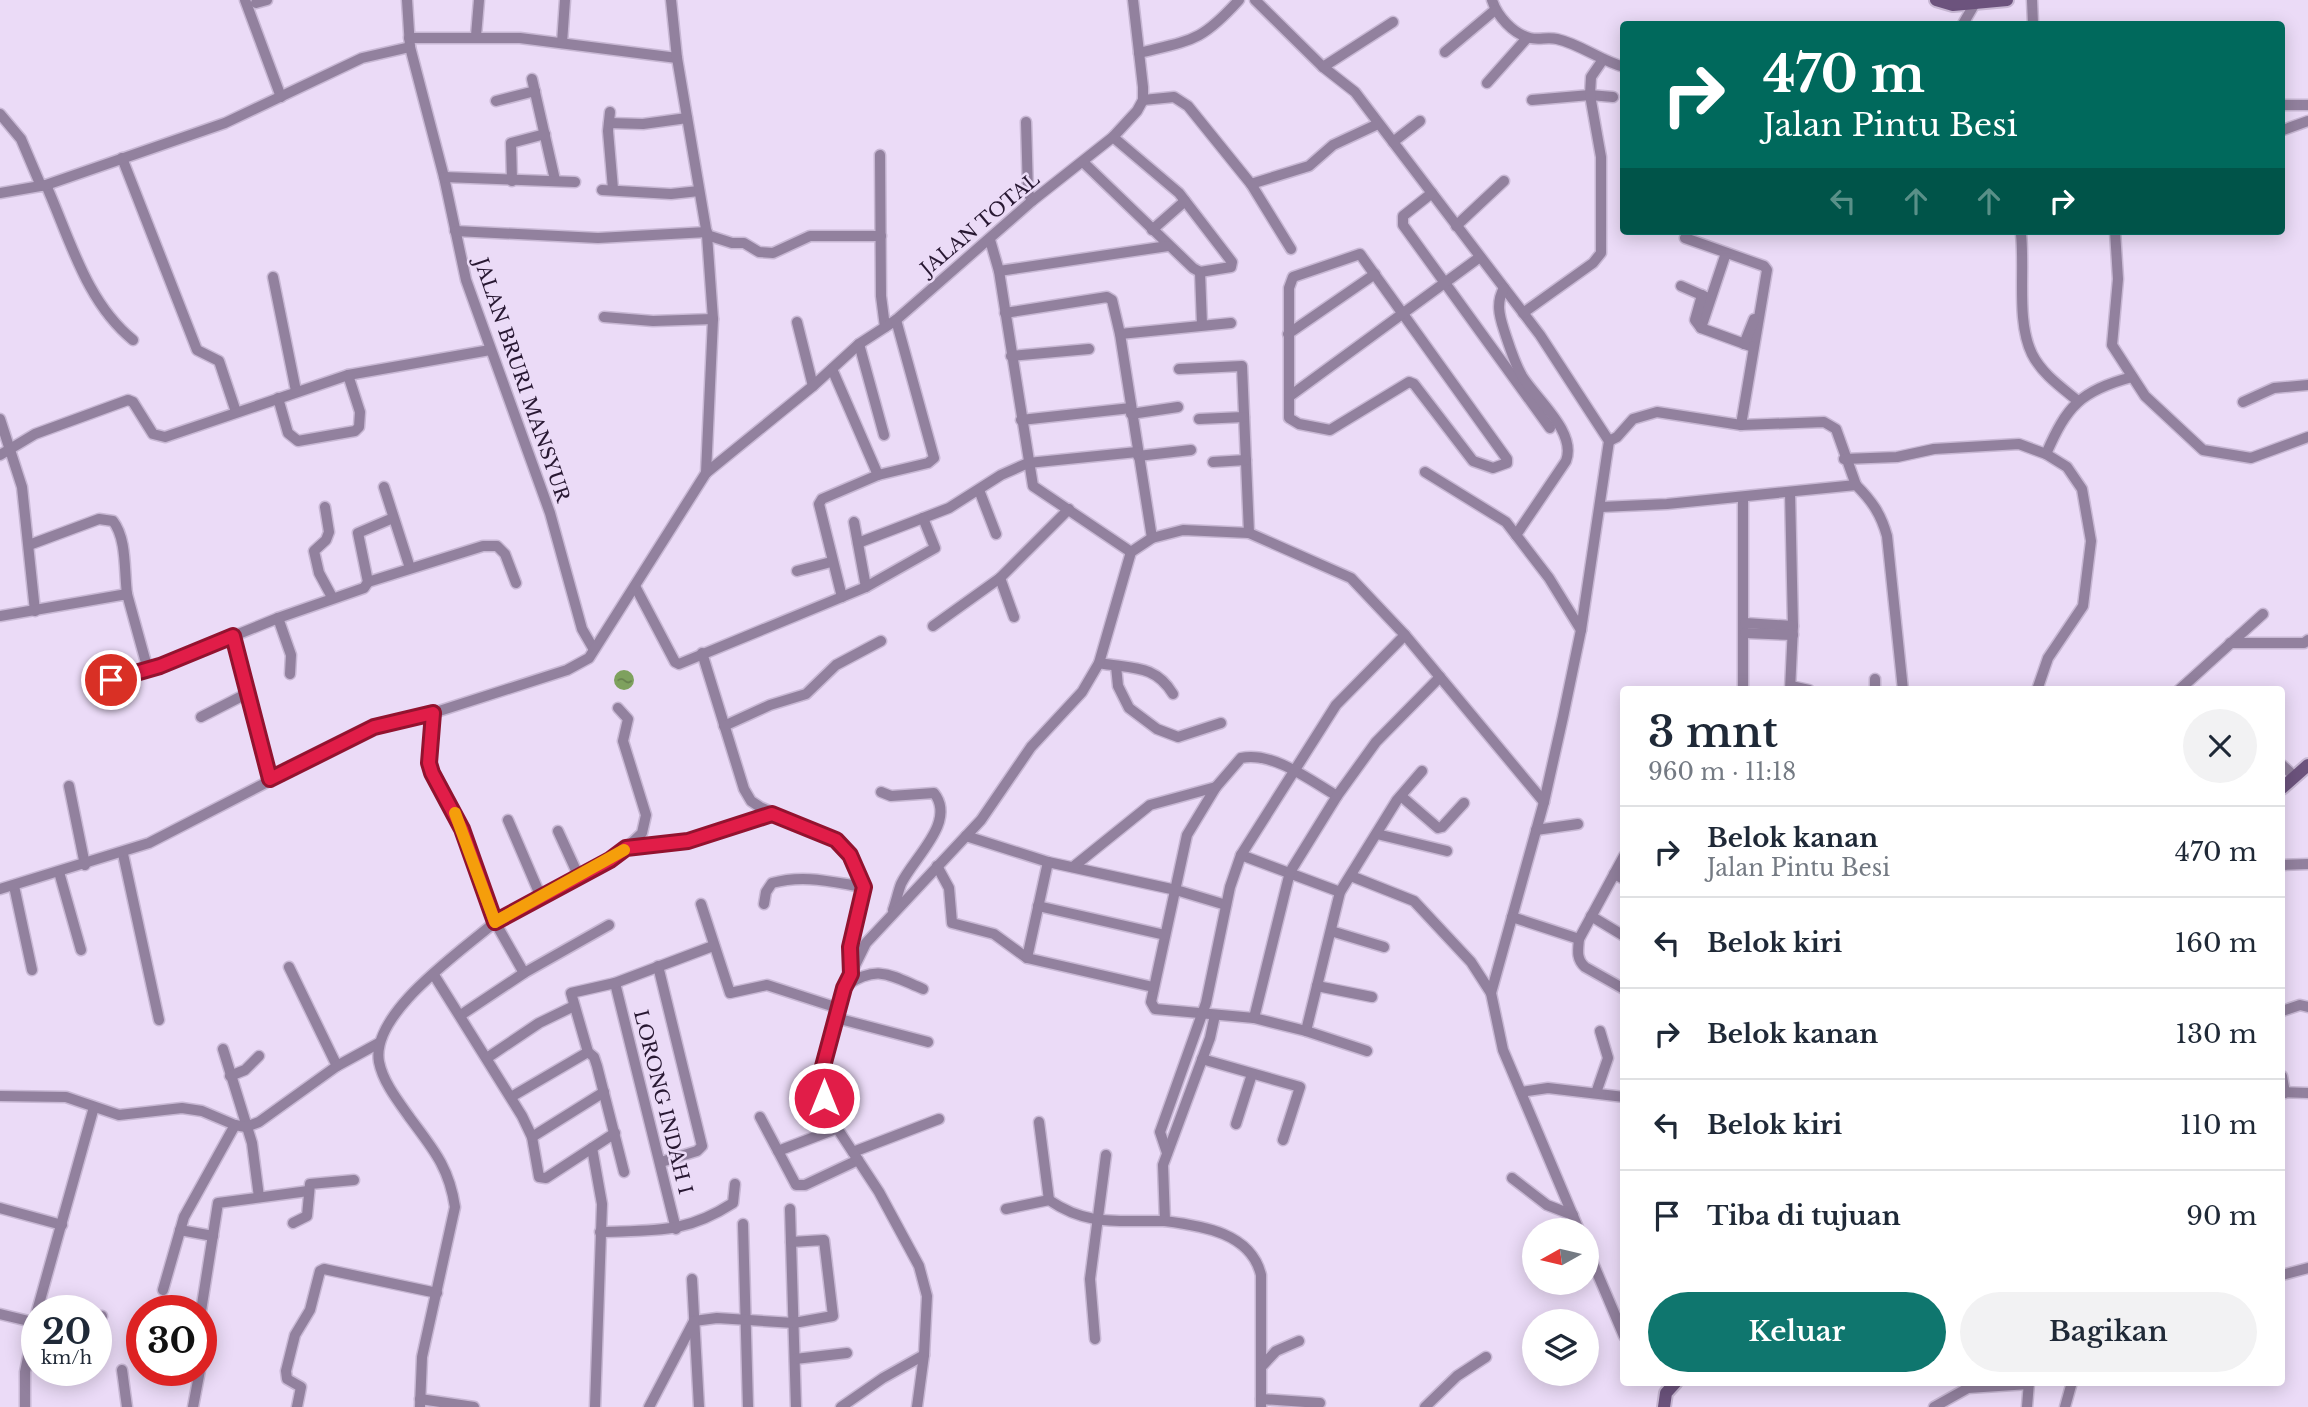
<!DOCTYPE html>
<html lang="id">
<meta charset="utf-8">
<style>
:root{--surface:#fff;--page:#f2f2f3;--text:#1f2937;--muted:#747a83;--line:#e0e1e3;--accent:#0f766e}
body{margin:0;font-family:"Libre Baskerville",serif;background:var(--page);color:var(--text);height:100vh;display:flex;flex-direction:column;font-size:26px;white-space:nowrap}
*{box-sizing:border-box;margin:0}
p{font-size:23px;color:var(--muted)}
.icon{flex:none;width:38px;height:38px;fill:none;stroke:currentColor;stroke-width:2;stroke-linecap:round;stroke-linejoin:round}
.map{position:relative;flex:1;overflow:hidden}
.panel{position:absolute;left:1620px;top:686px;width:665px;height:700px;display:flex;flex-direction:column;background:var(--surface);border-radius:7px;box-shadow:0 4px 18px #0003}
.panel>*{flex:none}
.top-card{position:absolute;left:1620px;top:21px;width:665px;height:214px;border-radius:7px;box-shadow:0 4px 18px #0003;background:#00695c;color:#fff;overflow:hidden}
.needle{width:46px;rotate:262deg}
.controls{position:absolute;left:1522px;top:1218px;display:grid;gap:14px}
.controls a{display:grid;place-items:center;width:77px;height:77px;border-radius:50%;background:var(--surface);box-shadow:0 4px 18px #0003;font-size:35px}
.speed{position:absolute;left:21px;top:1295px;display:flex;gap:14px;font-size:35px;font-weight:700;text-align:center}
.speed>*{display:grid;place-content:center;width:91px;height:91px;border-radius:50%;background:var(--surface);box-shadow:0 4px 18px #0003;line-height:1}
.speed small{font-size:18px;font-weight:400}
.speed .limit{border:10px solid #d22;background:#fff;color:#111}
.pin{position:absolute;display:grid;place-items:center;width:60px;height:60px;color:#fff;margin:-30px;border:4px solid #fff;border-radius:50%;box-shadow:0 2px 7px #0007}
.me{position:absolute;width:77px;margin:-38px;rotate:0deg;stroke-linejoin:round;filter:drop-shadow(0 0 5px #0008)}
.turn{display:flex;align-items:center;gap:24px;height:147px;padding:0 28px;font-size:32px}
.turn .icon{width:91px;height:91px;stroke-width:2.5}
.turn b{display:block;font-size:49px;line-height:60px}
.lanes{display:flex;align-items:center;height:66px;padding:0 28px;background:#0003;justify-content:center;gap:35px;direction:ltr}
.lanes .off{opacity:.35}
.round{display:grid;place-items:center;flex:none;width:74px;height:74px;border-radius:37px;background:var(--page)}
.headline{display:flex;align-items:center;justify-content:space-between;height:119px;padding:0 28px}
h1{font-size:42px;font-weight:600;line-height:52px}
.action{display:flex;gap:14px;margin-top:auto;padding:14px 28px}
.action a{flex:1;height:80px;border-radius:42px;background:var(--accent);color:#fff;font-size:28px;font-weight:600;line-height:80px;text-align:center}
.action a+a{background:var(--page);color:var(--text)}
ul{padding:0;list-style:none}
li{display:flex;align-items:center;gap:21px;height:91px;padding:0 28px;border-top:2px solid var(--line)}
li div{flex:1}
li b{display:block;font-size:26px}
li em{font-style:normal}
.map>svg:first-child{display:block}
.water{fill:url(#water-ripples)}
.lines{fill:none;stroke-linecap:round;stroke-linejoin:round}
.street-casing{stroke:#c8b8d4;stroke-width:13}
.secondary-casing{stroke:#c8b8d4;stroke-width:16}
.street{stroke:#92819e;stroke-width:10}
.secondary{stroke:#6c537d;stroke-width:12}
.route-casing{stroke:#92132f;stroke-width:18}
.route{stroke:#e11d48;stroke-width:12}
.slow{stroke:#f59e0b;stroke-width:12}
.labels{text-anchor:middle;dominant-baseline:central;stroke-width:5;stroke-linejoin:round;paint-order:stroke}
.street-label{font-size:19px;fill:#281832;stroke:#ebdbf7}
</style>
<div class="map">
<svg width="2308" height="1407" viewBox="0 0 2308 1407">
<defs>
<pattern id="water-ripples" width="26" height="14" patternUnits="userSpaceOnUse" patternTransform="scale(1.75)"><rect width="26" height="14" fill="#7ea15e"/><path d="M2 4q2-2 4 0t4 0M15 11q2-2 4 0t4 0" fill="none" stroke="#67824e"/></pattern>
</defs>
<rect width="100%" height="100%" fill="#ebdbf7"/>
<circle class="water" cx="624" cy="680" r="10"/>
<g class="lines">
<defs>
<g id="street">
<path d="M245,0L281,97"/>
<path d="M407,0L410,47L444,177L466,280L550,513L582,629L593,648"/>
<path d="M1255,0L1323,67L1355,92L1540,335L1609,441L1581,630L1563,717L1544,802L1491,993L1503,1050L1579,1230"/>
<path d="M1492,0C1497,16 1513,34 1530,38C1539,40 1548,37 1557,39C1580,44 1601,61 1624,67"/>
<path d="M2032,0L2033,24"/>
<path d="M256,3L267,0"/>
<path d="M1963,24L1974,5"/>
<path d="M476,36L479,0"/>
<path d="M409,38H520L677,58"/>
<path d="M562,43L565,0"/>
<path d="M1445,52L1495,10"/>
<path d="M1139,53C1192,40 1201,42 1239,0"/>
<path d="M1323,67L1393,22"/>
<path d="M532,79L555,180"/>
<path d="M1487,83L1527,38"/>
<path d="M1143,100L1174,97L1188,106L1251,184L1291,249"/>
<path d="M1532,100L1590,95L1613,97"/>
<path d="M496,101L535,91"/>
<path d="M2282,105H2308"/>
<path d="M610,112L608,131L613,189"/>
<path d="M0,114L21,139L41,186"/>
<path d="M1026,122L1028,192L1032,201"/>
<path d="M609,123L643,124L687,118"/>
<path d="M2283,130L2308,121"/>
<path d="M1393,142L1420,121"/>
<path d="M880,155L881,296L885,327"/>
<path d="M122,158L197,350L219,361L236,412"/>
<path d="M1083,162L1193,268L1200,272L1231,267L1232,262L1179,193L1113,137"/>
<path d="M444,177L575,182"/>
<path d="M512,181L511,143L545,134"/>
<path d="M1251,184L1309,166L1333,145L1378,124"/>
<path d="M46,185C70,239 86,302 133,340"/>
<path d="M602,190L671,194L699,191"/>
<path d="M0,193L46,185L225,123L362,58L410,47"/>
<path d="M1432,193L1403,216V225L1550,428"/>
<path d="M1456,226L1504,181"/>
<path d="M1152,230L1185,201"/>
<path d="M455,231L598,238L707,232"/>
<path d="M2115,231L2118,279L2112,345L2145,396L2203,450L2251,458L2308,437"/>
<path d="M2021,234C2025,271 2016,321 2032,354C2042,374 2061,387 2078,401"/>
<path d="M707,235L732,243H744L759,252L773,253L810,236H881"/>
<path d="M1685,238L1764,266L1767,270L1741,425"/>
<path d="M990,240L999,271L1033,486L1131,552"/>
<path d="M1726,253L1701,328L1753,347"/>
<path d="M1360,254L1507,459V463L1493,468L1473,461L1414,384L1409,382L1330,430L1299,424L1289,418V288L1293,277Z"/>
<path d="M999,271L1168,246"/>
<path d="M1200,272L1202,325"/>
<path d="M273,277L296,391"/>
<path d="M1681,286L1706,297"/>
<path d="M1504,288C1496,302 1499,315 1504,330C1509,345 1514,362 1522,376C1536,399 1577,432 1566,461L1516,535"/>
<path d="M1005,313L1107,297L1112,300L1120,334L1152,538"/>
<path d="M1523,313L1593,263L1601,253V157L1590,95L1591,77L1602,61"/>
<path d="M604,317L653,321L713,319"/>
<path d="M797,322L813,386"/>
<path d="M1701,328L1695,320L1702,295"/>
<path d="M1120,334L1231,323"/>
<path d="M1288,334L1375,274"/>
<path d="M859,344L884,435"/>
<path d="M1744,344L1754,319"/>
<path d="M1011,356L1089,349"/>
<path d="M832,369L878,475"/>
<path d="M1179,369L1242,366L1249,533"/>
<path d="M1290,396L1480,257"/>
<path d="M278,398L288,433L298,441L355,431L359,427L360,412L348,375"/>
<path d="M2243,402L2274,388L2308,385"/>
<path d="M1131,414L1178,407"/>
<path d="M0,419L22,487L35,611"/>
<path d="M1199,419L1244,417"/>
<path d="M1021,420L1131,408"/>
<path d="M1609,441L1617,437L1633,419L1657,412L1741,425L1824,422L1836,429L1856,485"/>
<path d="M2046,454C2067,406 2080,391 2132,377"/>
<path d="M0,455L35,434L128,400L133,402L153,434L165,437L348,375L490,350"/>
<path d="M1138,456L1191,450"/>
<path d="M1844,459L1897,457L1934,449L2019,444L2046,454L2067,467L2082,489L2091,541L2083,606L2048,658L2037,690"/>
<path d="M1213,462L1246,460"/>
<path d="M1425,472L1506,522L1549,578L1581,630"/>
<path d="M706,473L813,386L859,344L896,320L1032,201L1113,137L1137,111L1143,100V87L1133,0"/>
<path d="M384,487L410,568"/>
<path d="M979,490L996,534"/>
<path d="M1790,492L1793,626L1790,690"/>
<path d="M1743,497V690"/>
<path d="M325,507L329,532L326,540L314,551L319,573L332,597"/>
<path d="M1601,507L1667,504L1856,485C1872,501 1881,514 1887,536L1903,690"/>
<path d="M854,522L866,587"/>
<path d="M858,543L949,508L1001,475L1028,463L1137,452"/>
<path d="M29,545L99,519L113,521C127,539 124,571 127,594"/>
<path d="M797,571L831,562"/>
<path d="M1000,578L1014,617"/>
<path d="M368,582L483,546H497L505,554L516,583"/>
<path d="M636,588L675,662L679,664L866,587L935,548L923,518"/>
<path d="M842,597L819,504L822,499L878,475L928,463L934,458L896,320"/>
<path d="M0,616L127,594L148,670"/>
<path d="M278,618L291,655L290,674"/>
<path d="M1745,623L1793,626"/>
<path d="M933,626L1000,578L1069,509"/>
<path d="M1745,633L1793,635"/>
<path d="M233,636L270,779"/>
<path d="M2230,643H2304L2308,640"/>
<path d="M702,653L744,789L751,801L760,807L836,840L850,855L864,887L850,947L851,972"/>
<path d="M1099,663C1132,669 1155,664 1173,694"/>
<path d="M1116,666L1118,686L1129,708L1157,729L1178,737L1221,723"/>
<path d="M1875,679V690"/>
<path d="M93,683L160,666L278,618L364,588L368,582L358,533L393,518"/>
<path d="M1791,686L1809,690"/>
<path d="M2179,690L2263,614"/>
<path d="M201,717L248,693"/>
<path d="M724,726L770,705L806,694L836,665L881,641"/>
<path d="M2282,765L2295,777"/>
<path d="M69,786L85,865"/>
<path d="M881,792L891,796L934,793C957,822 913,858 901,884C898,892 896,902 893,910"/>
<path d="M1337,796C1311,781 1273,751 1241,758L1216,787L1187,835L1151,1002L1155,1009L1254,1018L1306,1031L1367,1051"/>
<path d="M1401,796L1438,828L1442,827L1464,803"/>
<path d="M508,820L541,897"/>
<path d="M1536,830L1578,824"/>
<path d="M558,831L579,877"/>
<path d="M1377,834L1447,851"/>
<path d="M966,836L1048,862L1176,890L1226,905"/>
<path d="M626,848L688,841L772,814"/>
<path d="M123,854L159,1020"/>
<path d="M1241,855L1340,892"/>
<path d="M1624,856L1579,939C1578,950 1576,959 1585,967L1624,989"/>
<path d="M2282,865L2308,864"/>
<path d="M937,866L949,888L952,923L994,934L1027,958L1153,987"/>
<path d="M1073,867L1150,805L1216,787"/>
<path d="M59,872L81,950"/>
<path d="M1614,874L1624,879"/>
<path d="M1351,876L1414,901L1471,962L1491,993"/>
<path d="M14,886L32,970"/>
<path d="M0,889L149,843L374,727L433,713L567,670L589,658L706,473L713,319L707,235L677,58L671,0"/>
<path d="M701,904L730,993L767,985L838,1008"/>
<path d="M764,904L766,892L772,883C804,874 832,882 864,887"/>
<path d="M1038,906L1165,935"/>
<path d="M1591,916L1624,936"/>
<path d="M1512,917L1579,939"/>
<path d="M1331,931L1384,947"/>
<path d="M1027,958L1048,862"/>
<path d="M658,966L702,1146L697,1151L661,1162"/>
<path d="M289,967L337,1066"/>
<path d="M524,973L495,922L619,855L642,833L646,815L623,741L628,719L618,708"/>
<path d="M434,975L522,1116L532,1137L539,1177L546,1178L615,1133"/>
<path d="M615,983L676,1229"/>
<path d="M847,985C878,964 892,976 923,989"/>
<path d="M1317,986L1372,997"/>
<path d="M2282,1011L2300,1005L2308,1007"/>
<path d="M461,1015L524,973L609,925"/>
<path d="M1215,1015L1210,1038L1163,1165L1165,1221C1203,1226 1251,1233 1261,1275V1407"/>
<path d="M836,1018L928,1042"/>
<path d="M1254,1018L1290,872L1337,796L1376,742L1440,677"/>
<path d="M1306,1031L1340,892L1397,800L1422,771"/>
<path d="M223,1049L252,1143L259,1197"/>
<path d="M487,1058L539,1023L574,1006"/>
<path d="M1202,1059L1300,1087L1283,1140"/>
<path d="M230,1076L245,1070L259,1056"/>
<path d="M2282,1076L2285,1093"/>
<path d="M1521,1092L1548,1088L1624,1097"/>
<path d="M2282,1092L2308,1093"/>
<path d="M1596,1093L1608,1058L1600,1031"/>
<path d="M0,1096L66,1097L119,1115L182,1108L202,1111L235,1125"/>
<path d="M511,1097L588,1052"/>
<path d="M760,1117L778,1151L838,1128"/>
<path d="M1039,1122L1049,1200"/>
<path d="M1236,1124L1252,1074"/>
<path d="M532,1137L604,1092"/>
<path d="M592,1148L602,1204L595,1407"/>
<path d="M778,1151L796,1185H805L858,1160"/>
<path d="M853,1152L939,1119"/>
<path d="M1167,1153L1160,1132L1206,1003L1230,887L1241,855L1336,705L1405,635"/>
<path d="M624,1172L597,1066L594,1057L588,1052L571,993L615,983L713,946"/>
<path d="M1512,1178L1547,1205L1573,1215"/>
<path d="M0,1208L62,1225"/>
<path d="M790,1209L796,1407"/>
<path d="M1006,1209L1049,1200C1088,1227 1120,1220 1165,1221"/>
<path d="M293,1223L307,1216L310,1184L354,1180"/>
<path d="M743,1224L748,1407"/>
<path d="M180,1230L213,1236"/>
<path d="M600,1232C655,1230 685,1234 733,1203L735,1184"/>
<path d="M1587,1249L1624,1336"/>
<path d="M2282,1275L2308,1268"/>
<path d="M692,1279L699,1407"/>
<path d="M163,1290L184,1217L235,1125L246,1127L259,1122L337,1066L379,1043"/>
<path d="M37,1311L94,1107"/>
<path d="M201,1311L218,1203L308,1191"/>
<path d="M0,1314L37,1323"/>
<path d="M96,1318L102,1316"/>
<path d="M694,1321L717,1318L794,1323L833,1316L824,1240L791,1242"/>
<path d="M1095,1339L1090,1279L1106,1155"/>
<path d="M795,1359L847,1353"/>
<path d="M1263,1365L1276,1351L1299,1341"/>
<path d="M122,1370L127,1407"/>
<path d="M420,1399L474,1407"/>
<path d="M1261,1399L1320,1403"/>
<path d="M25,1407V1372L37,1313"/>
<path d="M193,1407L200,1370"/>
<path d="M297,1407L301,1387L287,1379L286,1371L295,1335L310,1310L320,1271L324,1269L437,1293"/>
<path d="M420,1407L422,1357L455,1207C449,1167 433,1149 410,1118C398,1101 383,1082 379,1062C370,1013 462,951 495,922L462,829L432,773L429,763L433,713"/>
<path d="M649,1407L694,1321"/>
<path d="M841,1407L883,1378L924,1355"/>
<path d="M917,1407L924,1355L927,1296L919,1266L879,1192L839,1131L824,1098L822,1071L844,988L866,943L981,820L1031,747L1082,692L1099,663L1131,552L1152,538L1183,530L1249,533L1351,578L1405,635L1544,802"/>
<path d="M1425,1407L1457,1376L1486,1357"/>
<path d="M1934,1407L1968,1388L2029,1384"/>
<path d="M2027,1407L2029,1382"/>
<path d="M2065,1407L2072,1382"/>
</g>
<g id="secondary">
<path d="M1936,0L1953,5L2007,0"/>
<path d="M2282,788L2308,765"/>
<path d="M1664,1407L1666,1393L1676,1382"/>
</g>
</defs>
<use href="#street" class="street-casing"/>
<use href="#secondary" class="secondary-casing"/>
<use href="#street" class="street"/>
<use href="#secondary" class="secondary"/>
</g>
<g class="lines">
<defs>
<path id="route" d="M111,680L160,666L233,636L270,779L374,727L433,713L429,763L432,773L462,829L495,922L610,860L626,848L688,841L772,814L836,840L850,855L864,887L850,947L851,974L844,988L822,1070L824,1098"/>
</defs>
<use href="#route" class="route-casing"/>
<use href="#route" class="route"/>
<path class="slow" d="M455,813L495,922L624,850"/>
</g>
<g class="labels">
<g class="street-label">
<text transform="translate(980 224) rotate(-40)">JALAN TOTAL</text>
<text transform="translate(522 380) rotate(71)">JALAN BRURI MANSYUR</text>
<text transform="translate(663 1102) rotate(76)">LORONG INDAH I</text>
</g>
</g>
</svg>
<div class="controls">
<a><svg class="needle" viewBox="-14 -14 28 28"><path d="M0-13l5 13h-10z" fill="#e53935"/><path d="M0 13l5-13h-10z" fill="#747a83"/></svg></a>
<a><svg class="icon" aria-label="layers" viewBox="0 0 24 24"><path d="M12 4l9 5-9 5-9-5zM3 14l9 5 9-5"/></svg></a>
</div>
<div class="speed"><div>20<small>km/h</small></div><div class="limit">30</div></div>
<div class="pin" style="left:111px;top:680px;background:#d93025"><svg class="icon" aria-label="arrive" viewBox="0 0 24 24"><path d="M6 21V4h12l-3 4 3 4H6"/></svg></div>
<svg class="me" style="left:824px;top:1098px" viewBox="-20 -20 40 40"><circle r="17" fill="#e11d48" stroke="#fff" stroke-width="3"/><path d="M0-11L8 9 0 5-8 9z" fill="#fff"/></svg>
<div class="top-card">
<div class="turn"><svg class="icon" aria-label="right" viewBox="0 0 24 24"><path d="M7 20v-9h11M14 6l5 5-5 5"/></svg><div><b>470 m</b>Jalan Pintu Besi</div></div>
<div class="lanes"><svg class="icon off" aria-label="left" viewBox="0 0 24 24"><path d="M17 20v-9H6M10 6l-5 5 5 5"/></svg><svg class="icon off" aria-label="ahead" viewBox="0 0 24 24"><path d="M12 20V5M6 11l6-6 6 6"/></svg><svg class="icon off" aria-label="ahead" viewBox="0 0 24 24"><path d="M12 20V5M6 11l6-6 6 6"/></svg><svg class="icon" aria-label="right" viewBox="0 0 24 24"><path d="M7 20v-9h11M14 6l5 5-5 5"/></svg></div>
</div>
<section class="panel">
<div class="headline"><div><h1>3 mnt</h1><p>960 m · 11:18</p></div><a class="round"><svg class="icon" aria-label="close" viewBox="0 0 24 24"><path d="M6 6l12 12M18 6L6 18"/></svg></a></div>
<ul>
<li><svg class="icon" aria-label="right" viewBox="0 0 24 24"><path d="M7 20v-9h11M14 6l5 5-5 5"/></svg><div><b>Belok kanan</b><p>Jalan Pintu Besi</p></div><em>470 m</em></li>
<li><svg class="icon" aria-label="left" viewBox="0 0 24 24"><path d="M17 20v-9H6M10 6l-5 5 5 5"/></svg><div><b>Belok kiri</b></div><em>160 m</em></li>
<li><svg class="icon" aria-label="right" viewBox="0 0 24 24"><path d="M7 20v-9h11M14 6l5 5-5 5"/></svg><div><b>Belok kanan</b></div><em>130 m</em></li>
<li><svg class="icon" aria-label="left" viewBox="0 0 24 24"><path d="M17 20v-9H6M10 6l-5 5 5 5"/></svg><div><b>Belok kiri</b></div><em>110 m</em></li>
<li><svg class="icon" aria-label="arrive" viewBox="0 0 24 24"><path d="M6 21V4h12l-3 4 3 4H6"/></svg><div><b>Tiba di tujuan</b></div><em>90 m</em></li>
</ul>
<div class="action"><a>Keluar</a><a>Bagikan</a></div>
</section>
</div>
